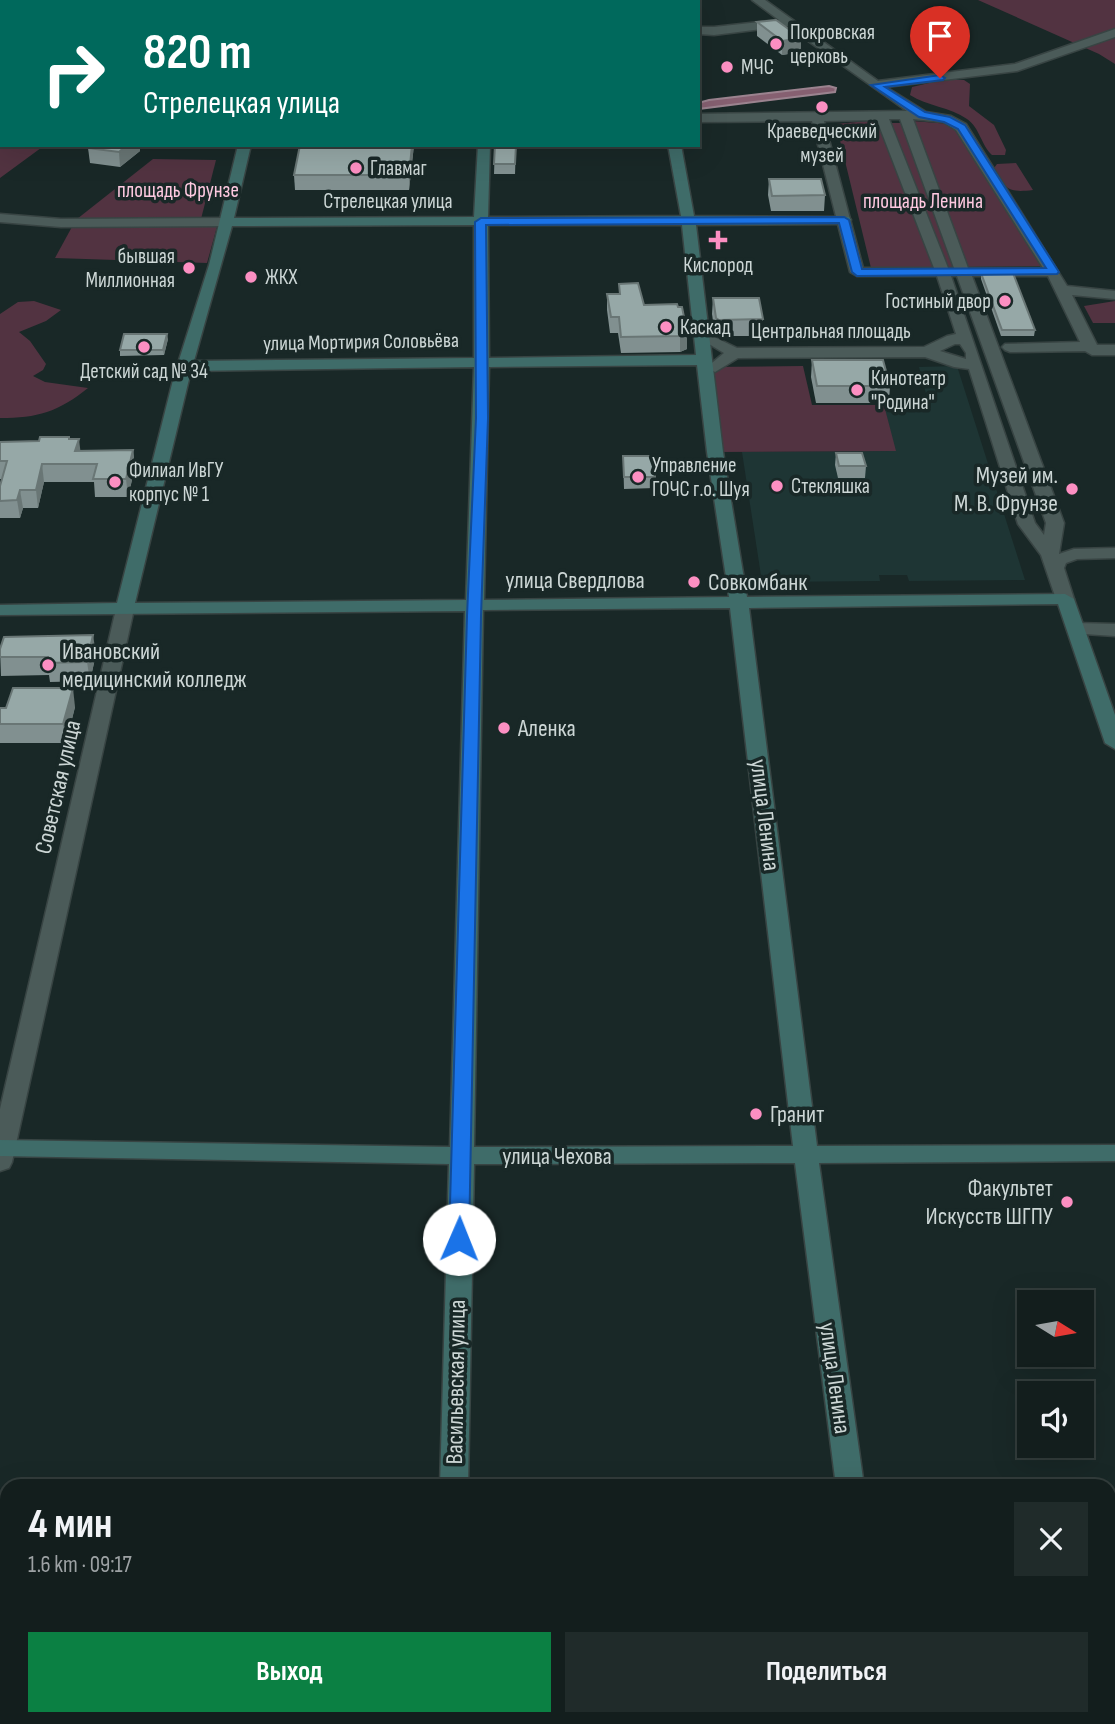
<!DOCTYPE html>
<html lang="ru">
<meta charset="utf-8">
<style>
:root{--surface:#131e1d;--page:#202b2a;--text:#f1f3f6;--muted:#9da2a4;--line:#323c3b;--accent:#0b8043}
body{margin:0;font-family:"Sofia Sans Condensed",sans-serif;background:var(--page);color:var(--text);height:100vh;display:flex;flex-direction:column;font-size:26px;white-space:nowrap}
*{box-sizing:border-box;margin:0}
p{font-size:23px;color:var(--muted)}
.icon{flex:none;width:38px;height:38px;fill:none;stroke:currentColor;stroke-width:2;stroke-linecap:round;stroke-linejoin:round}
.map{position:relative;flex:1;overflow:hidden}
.side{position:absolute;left:0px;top:1479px;width:1116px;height:247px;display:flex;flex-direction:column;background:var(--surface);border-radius:21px 21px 0 0;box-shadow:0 7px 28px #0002,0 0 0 2px var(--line)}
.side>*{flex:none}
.guide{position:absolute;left:0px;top:0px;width:700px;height:147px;box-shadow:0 7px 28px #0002,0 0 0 2px var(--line);background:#00695c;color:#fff;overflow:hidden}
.needle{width:46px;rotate:101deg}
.fabs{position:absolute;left:1017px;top:1290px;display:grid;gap:14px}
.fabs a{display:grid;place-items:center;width:77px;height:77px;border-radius:0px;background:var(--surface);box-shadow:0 7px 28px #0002,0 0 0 2px var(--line);font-size:35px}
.pin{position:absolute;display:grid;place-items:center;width:60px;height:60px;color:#fff;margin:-72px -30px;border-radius:50% 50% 50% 0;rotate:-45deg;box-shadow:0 0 7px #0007}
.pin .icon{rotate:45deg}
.me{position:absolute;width:77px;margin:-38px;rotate:1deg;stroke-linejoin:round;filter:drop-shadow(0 0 5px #0008)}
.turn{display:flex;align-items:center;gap:24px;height:147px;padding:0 28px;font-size:32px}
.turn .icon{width:91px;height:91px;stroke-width:2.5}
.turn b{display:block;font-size:49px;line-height:60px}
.round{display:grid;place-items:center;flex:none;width:74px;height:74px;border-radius:0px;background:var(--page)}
.head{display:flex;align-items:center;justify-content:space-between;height:119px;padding:0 28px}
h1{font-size:42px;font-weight:700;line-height:52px}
.primary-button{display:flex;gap:14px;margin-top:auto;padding:14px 28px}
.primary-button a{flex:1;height:80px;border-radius:0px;background:var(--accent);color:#fff;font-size:28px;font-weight:700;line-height:80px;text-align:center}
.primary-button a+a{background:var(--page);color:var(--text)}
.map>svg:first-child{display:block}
.built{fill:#1e3534}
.green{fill:#523341}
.water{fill:#866071;stroke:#9b838f;stroke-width:2}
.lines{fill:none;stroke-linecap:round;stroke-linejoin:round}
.street-casing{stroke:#384443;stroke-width:3}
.secondary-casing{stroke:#384443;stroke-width:3}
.street{fill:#4b5b59;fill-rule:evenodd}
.secondary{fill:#3f6c69;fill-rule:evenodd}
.wall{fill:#819090}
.shaded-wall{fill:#697675}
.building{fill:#96a8a7;stroke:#697675;stroke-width:2}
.route{fill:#1a73e8;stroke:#114b97;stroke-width:2}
.poi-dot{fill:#fc8fc2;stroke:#192827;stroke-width:2.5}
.labels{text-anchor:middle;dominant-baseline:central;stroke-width:7;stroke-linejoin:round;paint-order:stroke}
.far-poi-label{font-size:21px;fill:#ccd6d5;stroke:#192827;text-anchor:start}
.far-park-label{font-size:21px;fill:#fec9e0;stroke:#192827}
.far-street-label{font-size:21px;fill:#ccd6d5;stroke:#192827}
.poi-label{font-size:24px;fill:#ccd6d5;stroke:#192827;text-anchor:start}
.street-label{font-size:24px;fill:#ccd6d5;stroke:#192827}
</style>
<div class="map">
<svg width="1115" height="1724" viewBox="0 0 1115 1724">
<rect width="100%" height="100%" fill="#192827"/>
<path class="built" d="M957,366L1025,580L909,581L907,575H879L880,581L762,582L742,452L895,451L884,405H929L919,367Z"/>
<g class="green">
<path d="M978,0H1115V64L1099,54Z"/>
<path d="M942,80H964L970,84L969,106L994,125L1006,150L1005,155H992C981,145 980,128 967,119C950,107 927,106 910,95L912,87Z"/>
<path d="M889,119L891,123H912V121L951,124L1043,266L871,268L836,124Z"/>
<path d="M0,129L2,145H45L0,178Z"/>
<path d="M153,159L216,160L201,219H77Z"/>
<path d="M1016,163L1033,190C1007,193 1006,189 994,168L997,164Z"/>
<path d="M218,223L207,263L55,258L73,225Z"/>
<path d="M34,301L61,310L46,321L19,332L30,341L46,364L43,370L33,376L45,382L88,388C58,412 38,418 0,418V314L18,302Z"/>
<path d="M1115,301V323H1093L1084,306Z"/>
<path d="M803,366L812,405H884L896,451L715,452L708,367Z"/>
</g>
<path class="water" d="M829,86L836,88L835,92L698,109V103L709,100Z"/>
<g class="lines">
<defs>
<g id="street">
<path d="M752,0H765L878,81L1015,64L1115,29V37L1017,71L886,87L926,112L951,116L966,124L1067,286L1115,291V299L1072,295L1097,345H1115V355H1092L1085,351L1010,352L1005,350L1002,347L1005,344L1080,342L1048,276H972L1064,523L1059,554L1074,549L1115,548V558L1077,559L1066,563L1064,568L1074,599L1071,603L1065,604L1056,599L1041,555L1018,524L969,369L954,367L925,357L738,358L715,372L707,367L724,353L704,341L712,336L737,348L924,347L947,336L956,334L937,276H857L850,272L812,121L698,122V114L907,111L787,26L714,35L698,34V27H714L779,20ZM889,119H900L954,268H948ZM913,119L943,122L956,130L1043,268H968ZM877,120L934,268H863L824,121ZM951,276H957L1046,523L1044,535L1035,523ZM955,344H960L966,353V359L940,351Z"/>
<rect x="0" y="51" width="2" height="8"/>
<path d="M0,214L61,219L226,218L233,222L226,226L61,227L0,222Z"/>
<path d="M125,604L134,609L12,1162L9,1168L0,1171V1109L116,609Z"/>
<path d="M1076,623L1115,624V636L1069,633L1067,629L1069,625Z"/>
</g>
<g id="secondary">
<path d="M328,0H340L326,2Z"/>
<path d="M476,0H488L489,2H477Z"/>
<path d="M238,145H251L234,218L474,217L478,145H490L488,217L681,216L668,145H681L694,216L849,217L851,220L844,224L696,225L723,452L747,597L1065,594L1074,599L1115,715V749L1105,743L1058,604L749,608L817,1146L1115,1145V1161L819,1163L864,1486H836L795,1163L474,1164L468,1486H440L449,1164L0,1156V1140L450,1147L465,611L0,615V605L117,603L174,376L209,265ZM474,225V358L194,361L232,226ZM488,225H682L696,355L489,358ZM697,365L707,452L729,597L484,600L489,367ZM474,367L466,600L135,603L191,371ZM730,608L793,1146L474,1147L483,610Z"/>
<rect x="435" y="1718" width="30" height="6"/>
<path d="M863,1718H893L894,1724H864Z"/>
</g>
</defs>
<use href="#street" class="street-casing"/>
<use href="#secondary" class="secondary-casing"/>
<use href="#street" class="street"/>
<use href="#secondary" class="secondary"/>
</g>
<g class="wall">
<path d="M757,22L801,38V52L782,55L757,36Z"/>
<rect x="206" y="145" width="16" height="3"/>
<path d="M414,145L409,190H295L294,175Z"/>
<path d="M495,145H516L515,174H494Z"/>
<path d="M629,145H655V148H630Z"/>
<path d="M88,148L140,151L120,167L90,163Z"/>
<path d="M769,179L825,195L824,211H771L768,195Z"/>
<path d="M981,273L1035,330L1034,336H1001L981,279Z"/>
<path d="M619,284L644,305L677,304L687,349L680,352L621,353L618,333H610L607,310V294H619Z"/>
<path d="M713,298L763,319L762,336H718L715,335L712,314Z"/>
<path d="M168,339L164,355L120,356V350Z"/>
<path d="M812,360L890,386L889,403H816L811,377Z"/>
<path d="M69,437L70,439L80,450H133L135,467L128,497H95L94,482H44L38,508H23L20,518H0V486L2,479H0V442L39,441Z"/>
<path d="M836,453L866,466L865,478H838L835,465Z"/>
<path d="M623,456L655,477V488L624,489Z"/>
<path d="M0,649L96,654L90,681L50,682L49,675L1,676Z"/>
<path d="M75,707L66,743H0V708Z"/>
</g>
<g class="shaded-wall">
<path d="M801,38V52L782,55V41Z"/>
<path d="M127,145H140V151L120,167L119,152Z"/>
<path d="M412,145H414L409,190V175Z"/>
<path d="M687,332V349L680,352V336Z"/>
<path d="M167,334L168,339L164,355L163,350Z"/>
<path d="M79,439L81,456L75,451Z"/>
<path d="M133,450L135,467L128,497L126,479Z"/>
<path d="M42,464L44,482L38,508L36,490Z"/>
<path d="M20,490L23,508L20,518L17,500Z"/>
<path d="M93,635L96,654L90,681L87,662Z"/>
<path d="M73,688L75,707L66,743L63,724Z"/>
</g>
<g class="building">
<path d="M776,20L801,38L782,41L757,22Z"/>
<path d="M91,145H127L119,152L88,148Z"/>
<path d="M300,145H412L409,175H294Z"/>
<path d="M495,145H516L515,164H494Z"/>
<path d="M769,179H821L825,195L772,196Z"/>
<path d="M981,273H1013L1035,330H1002Z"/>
<path d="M638,283L644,305L677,304L678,307H682L687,332L680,336L621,337L619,317H611L607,294H620L619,284Z"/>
<path d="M713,298H759L763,319L719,320L716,318Z"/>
<path d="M124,334H167L163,350H120Z"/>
<path d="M812,360H883L890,386H817Z"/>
<path d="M40,437H69V439H79L75,451L133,450L126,479H93L97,464H42L36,490H20L17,500L0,501V486L7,461H0V442L39,441Z"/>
<path d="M836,453H862L866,466H839Z"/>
<path d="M623,456H653L655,477H624Z"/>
<path d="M93,635L87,662L47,663L48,657H0V649L4,637Z"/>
<path d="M13,688H73L63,724H0V708H6Z"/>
</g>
<path class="route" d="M940,75L945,78L943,80L885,87L925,112L950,117L965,125L1059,272L1057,274L857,276L852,272L839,223L486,225L488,418L481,616L469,1239L466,1244H452L449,1239L467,616L476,418L475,222L481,218L844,217L849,220L862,269L1046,268L958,129L944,122L919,117L871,85Z"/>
<g class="poi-dot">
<circle cx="776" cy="44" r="7"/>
<circle cx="727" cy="67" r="7"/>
<circle cx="822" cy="107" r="7"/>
<circle cx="356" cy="168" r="7"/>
<path d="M714.5 229.5h7v7h7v7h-7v7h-7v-7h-7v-7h7z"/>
<circle cx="189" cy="268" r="7"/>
<circle cx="251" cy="277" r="7"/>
<circle cx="1005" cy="301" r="7"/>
<circle cx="666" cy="327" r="7"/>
<circle cx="144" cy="347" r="7"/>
<circle cx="857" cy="390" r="7"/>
<circle cx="638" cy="477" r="7"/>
<circle cx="115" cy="482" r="7"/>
<circle cx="777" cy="486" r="7"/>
<circle cx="1072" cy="489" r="7"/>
<circle cx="694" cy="582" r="7"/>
<circle cx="48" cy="665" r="7"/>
<circle cx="504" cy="728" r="7"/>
<circle cx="756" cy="1114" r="7"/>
<circle cx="1067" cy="1202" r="7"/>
</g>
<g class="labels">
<g class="far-poi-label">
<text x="790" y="32">Покровская<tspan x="790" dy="24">церковь</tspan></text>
<text x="741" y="67">МЧС</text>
<text x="822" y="131" text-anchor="middle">Краеведческий<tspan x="822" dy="24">музей</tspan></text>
<text x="370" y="168">Главмаг</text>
<text x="175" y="256" text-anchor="end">бывшая<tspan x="175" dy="24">Миллионная</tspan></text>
<text x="718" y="265" text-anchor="middle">Кислород</text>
<text x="265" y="277">ЖКХ</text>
<text x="991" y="301" text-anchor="end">Гостиный двор</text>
<text x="680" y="327">Каскад</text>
<text x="144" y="371" text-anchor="middle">Детский сад № 34</text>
<text x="871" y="378">Кинотеатр<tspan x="871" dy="24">"Родина"</tspan></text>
<text x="652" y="465">Управление<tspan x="652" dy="24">ГОЧС г.о. Шуя</tspan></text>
<text x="129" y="470">Филиал ИвГУ<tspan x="129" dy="24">корпус № 1</tspan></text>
<text x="791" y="486">Стекляшка</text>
</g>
<g class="far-park-label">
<text x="178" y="190">площадь Фрунзе</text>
<text x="923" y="201">площадь Ленина</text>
</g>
<g class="far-street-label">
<text x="388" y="201">Стрелецкая улица</text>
<text x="831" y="331">Центральная площадь</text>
<text transform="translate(361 342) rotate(-1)">улица Мортирия Соловьёва</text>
</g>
<g class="poi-label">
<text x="1058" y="475" text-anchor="end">Музей им.<tspan x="1058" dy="28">М. В. Фрунзе</tspan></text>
<text x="708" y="582">Совкомбанк</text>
<text x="62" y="651">Ивановский<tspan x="62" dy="28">медицинский колледж</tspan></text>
<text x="518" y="728">Аленка</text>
<text x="770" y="1114">Гранит</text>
<text x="1053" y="1188" text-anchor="end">Факультет<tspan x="1053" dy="28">Искусств ШГПУ</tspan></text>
</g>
<g class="street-label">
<text x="575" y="580">улица Свердлова</text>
<text transform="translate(58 787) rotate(-77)">Советская улица</text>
<text transform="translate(765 815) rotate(83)">улица Ленина</text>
<text x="557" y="1156">улица Чехова</text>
<text transform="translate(835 1378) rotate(82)">улица Ленина</text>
<text transform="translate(456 1382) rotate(-89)">Васильевская улица</text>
</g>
</g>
</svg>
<div class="fabs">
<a><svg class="needle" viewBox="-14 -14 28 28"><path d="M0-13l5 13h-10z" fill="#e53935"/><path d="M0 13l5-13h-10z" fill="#9da2a4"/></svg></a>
<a><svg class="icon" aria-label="sound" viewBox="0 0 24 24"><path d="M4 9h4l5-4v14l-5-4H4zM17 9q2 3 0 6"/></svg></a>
</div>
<div class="pin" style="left:940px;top:78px;background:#d93025"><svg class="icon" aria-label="arrive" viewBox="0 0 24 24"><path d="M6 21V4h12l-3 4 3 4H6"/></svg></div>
<svg class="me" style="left:459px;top:1239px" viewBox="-20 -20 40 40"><circle r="19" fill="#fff"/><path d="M0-13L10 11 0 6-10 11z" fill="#1a73e8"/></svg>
<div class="guide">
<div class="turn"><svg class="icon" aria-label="right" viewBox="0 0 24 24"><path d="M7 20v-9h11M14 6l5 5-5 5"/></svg><div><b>820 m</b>Стрелецкая улица</div></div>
</div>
<section class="side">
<div class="head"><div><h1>4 мин</h1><p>1.6 km · 09:17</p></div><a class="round"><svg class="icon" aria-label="close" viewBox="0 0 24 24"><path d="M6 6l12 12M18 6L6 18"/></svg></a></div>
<div class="primary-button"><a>Выход</a><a>Поделиться</a></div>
</section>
</div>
